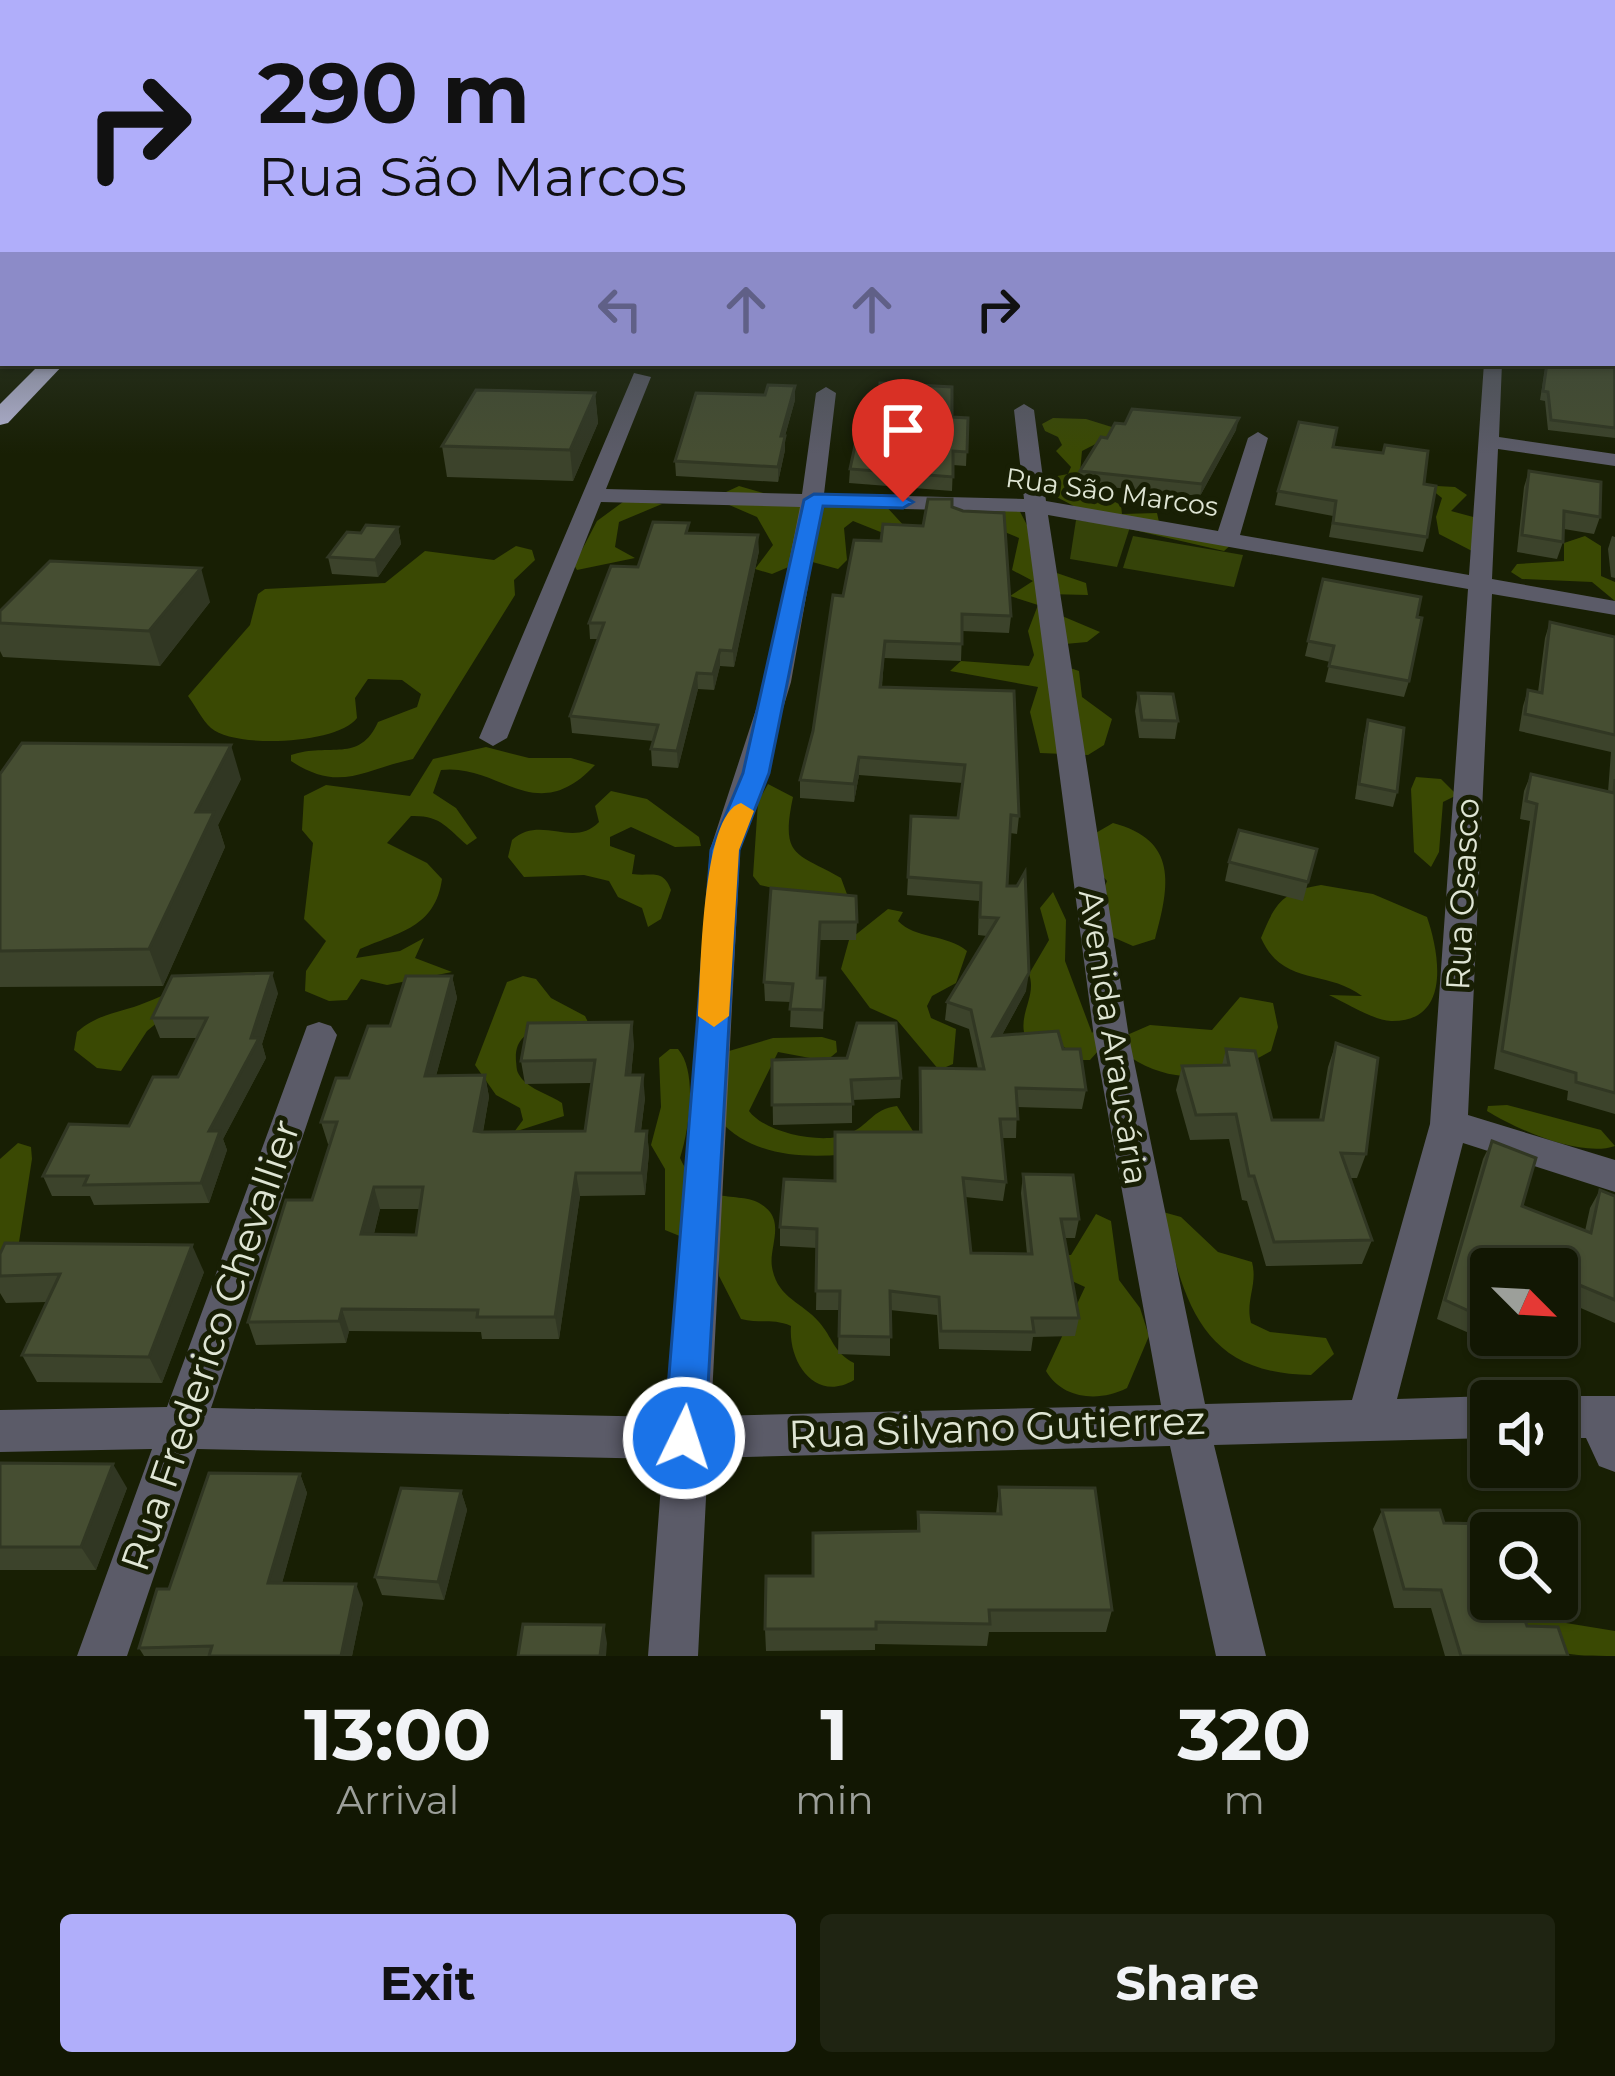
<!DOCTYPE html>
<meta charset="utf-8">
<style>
:root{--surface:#121703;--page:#1f2412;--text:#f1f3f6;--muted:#9c9f9a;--line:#313625;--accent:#b0aefa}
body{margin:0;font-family:Montserrat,sans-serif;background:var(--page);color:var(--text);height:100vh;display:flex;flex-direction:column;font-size:45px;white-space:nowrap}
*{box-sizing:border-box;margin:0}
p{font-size:39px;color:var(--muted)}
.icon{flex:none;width:66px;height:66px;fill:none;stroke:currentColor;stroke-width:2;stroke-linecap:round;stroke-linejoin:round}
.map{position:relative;height:1656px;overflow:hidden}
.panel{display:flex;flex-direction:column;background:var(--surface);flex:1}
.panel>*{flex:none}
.hud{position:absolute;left:0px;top:0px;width:1617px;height:366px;box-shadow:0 3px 9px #0004,0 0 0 3px var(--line);background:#b0aefa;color:#111;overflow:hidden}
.needle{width:78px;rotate:114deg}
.fabs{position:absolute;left:1470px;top:1248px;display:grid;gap:24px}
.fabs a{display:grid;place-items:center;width:108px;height:108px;border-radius:12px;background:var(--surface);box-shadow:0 3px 9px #0004,0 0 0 3px var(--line);font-size:60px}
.pin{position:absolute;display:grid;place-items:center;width:102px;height:102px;color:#fff;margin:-123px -51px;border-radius:50% 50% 50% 0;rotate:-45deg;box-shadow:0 0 12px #0007}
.pin .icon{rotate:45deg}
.me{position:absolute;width:132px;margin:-66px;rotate:4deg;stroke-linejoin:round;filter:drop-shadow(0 0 9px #0008)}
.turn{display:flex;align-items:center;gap:42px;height:252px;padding:0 60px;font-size:54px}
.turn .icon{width:156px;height:156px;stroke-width:2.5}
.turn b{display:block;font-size:84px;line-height:102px}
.lanes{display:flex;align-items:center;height:114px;padding:0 60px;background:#0003;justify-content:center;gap:60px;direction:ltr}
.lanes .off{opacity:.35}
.eta{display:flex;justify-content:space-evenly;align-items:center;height:204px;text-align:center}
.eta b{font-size:72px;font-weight:700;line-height:84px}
.cta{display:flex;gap:24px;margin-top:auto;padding:24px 60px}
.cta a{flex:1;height:138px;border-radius:12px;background:var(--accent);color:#111;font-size:48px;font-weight:700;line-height:138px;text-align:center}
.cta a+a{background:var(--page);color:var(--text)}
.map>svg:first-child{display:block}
.green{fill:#354309}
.forest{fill:#3a4903}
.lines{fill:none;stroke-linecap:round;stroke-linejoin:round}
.street{fill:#5b5b68;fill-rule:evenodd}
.highway{fill:#b5b5d5;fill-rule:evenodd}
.wall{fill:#3c432b;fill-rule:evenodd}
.shaded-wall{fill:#313723}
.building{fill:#464e32;stroke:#313723;stroke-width:3;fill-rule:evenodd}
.route{fill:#1a73e8;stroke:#114b97;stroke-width:3}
.slow{fill:#f59e0b}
.labels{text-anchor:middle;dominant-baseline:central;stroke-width:10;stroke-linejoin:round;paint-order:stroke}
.far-street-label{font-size:27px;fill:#dfe5d4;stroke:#181f04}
.street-label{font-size:33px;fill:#dfe5d4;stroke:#181f04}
.near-street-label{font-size:39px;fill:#dfe5d4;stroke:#181f04}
</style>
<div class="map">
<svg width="1615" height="1656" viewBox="0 0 1615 1656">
<rect width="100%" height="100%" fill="#181f04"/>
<g class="green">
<path d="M1076,520L1130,527L1117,567L1070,559Z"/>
<path d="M1133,536L1243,555L1234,587L1123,568Z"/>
</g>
<g class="forest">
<path d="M1053,418L1086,419L1115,428L1113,435L1082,451L1079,484L1121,505L1122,514L1157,513L1159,522L1233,543L1224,551L1108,524L1051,494L1047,485L1052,477L1068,474L1071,467L1056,451L1062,445L1058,437L1045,431L1042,424Z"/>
<path d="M739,486L816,508L883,503L907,529L883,533L853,521L844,528L847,560L838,569L805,560L772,574L755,569L773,545L757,517L713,498Z"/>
<path d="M1437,486L1455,487L1467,495L1451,511L1477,518L1472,551L1439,534L1436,517L1442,498L1432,490Z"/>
<path d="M627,499L662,504L619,522L615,547L635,558L577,570L574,565L597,521Z"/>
<path d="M1016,504L1051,571L1086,583L1088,595L1047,594L1062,616L1100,632L1087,642L1065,644L1058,664L1079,671L1082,697L1112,719L1104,745L1088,755L1040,753L1030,712L1038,687L950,671L961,661L1029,666L1034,655L1028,631L1038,605L1010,596L1033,581L1012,570L1019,538L949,509Z"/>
<path d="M1585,536L1601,546V576L1615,582V601L1592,582L1522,579L1511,572L1517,564L1564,561V543Z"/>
<path d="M516,546L532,550L535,560L514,580L515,595L413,759C362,770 340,793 291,761V755C330,742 359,764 378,722L417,707L421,694L402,680L368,679L355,698L357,718C338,744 235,749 211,728C202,720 195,705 188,696L250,625L258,594L265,589L385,583L425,551L494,560Z"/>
<path d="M486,747L529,758H571L595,765C535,829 500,763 441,770L433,793L456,808L477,838L467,845C447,828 441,815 411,816L387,843L427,863L442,879C435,928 399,932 360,949L356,958L400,951L424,938L415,958L452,972L387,985L361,979L347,1000L329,1001L305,991L306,971L326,941L304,919L313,843L302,830L304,796L326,785L410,796L433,759Z"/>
<path d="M1416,777L1441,779L1457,795L1443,802L1439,852L1431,867L1414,852L1411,789Z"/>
<path d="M768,784L793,797C780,859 797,852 841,878L848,897H813L760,885L753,876L758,802Z"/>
<path d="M611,791L647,799L699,837L701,846L675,847L631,827L610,837V846L635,855L632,874C651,877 663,868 671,890L661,919L648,927L642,908L618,897L609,881L584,875L524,877L508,857L512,840C541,814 573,849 599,822L595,806Z"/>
<path d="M1113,823C1178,840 1170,885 1155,939L1133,946L1108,935L1100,898L1107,881L1093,865L1094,834Z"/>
<path d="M1321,885L1373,894L1427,917C1440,955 1451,1022 1391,1021C1373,1020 1346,1003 1329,995L1362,996C1327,969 1283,987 1261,938C1275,903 1283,891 1321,885Z"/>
<path d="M1053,892L1066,920L1065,961L1092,1033L1097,1027L1099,1050L1090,1060H1074C1065,1039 1045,1040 1025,1036C1018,1014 1037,996 1029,974L1049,940L1040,908Z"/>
<path d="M888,909L903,912L898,921C915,939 947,934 967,951L956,983L932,996L927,1006L931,1018L956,1029L953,1064L939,1070L897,1020L870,1008L841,969L849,940Z"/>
<path d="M249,972L264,974L170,1012L147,1031L121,1071L97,1068L74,1050L77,1032C100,1012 122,1013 147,1002C182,988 210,975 249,972Z"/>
<path d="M523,976L536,979L551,998L585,1016L590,1026C562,1028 513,1020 516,1061C517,1070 516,1071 522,1079C530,1089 550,1095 562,1103L564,1116L514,1132L523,1120L520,1108L496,1095L475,1065L507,982Z"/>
<path d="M1240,997L1273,1003L1278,1027L1271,1051C1224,1078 1177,1088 1130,1057L1127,1035L1150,1025L1212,1030Z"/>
<path d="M822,1037L836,1041L837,1052L826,1061L778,1052L749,1111C765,1133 823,1145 848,1134C869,1126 872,1109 897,1106L920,1142C858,1154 768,1174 719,1120L729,1051L773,1038Z"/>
<path d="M670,1049H678C698,1072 689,1130 680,1158C708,1218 745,1182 770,1212C782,1228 769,1250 772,1267C777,1298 802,1302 819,1322C833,1338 833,1352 854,1363V1380C816,1403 788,1363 791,1326C773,1318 760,1324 741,1319L719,1276V1259L709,1248L665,1230V1169L651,1145L661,1107L659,1058Z"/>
<path d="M1507,1105L1601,1130L1615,1146C1581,1158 1516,1129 1487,1111L1488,1106Z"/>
<path d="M18,1143L31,1147L32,1159L19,1242L0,1257V1159Z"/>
<path d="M1163,1212L1181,1217L1218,1252L1252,1262C1258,1285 1245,1300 1251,1323L1270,1332L1326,1338L1334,1354L1311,1375C1202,1374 1184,1304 1163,1212Z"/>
<path d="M1096,1214L1111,1221L1119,1280L1140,1308L1149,1336L1127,1388C1100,1402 1063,1400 1046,1371L1085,1287L1061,1276L1062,1255H1071Z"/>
<path d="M1506,1599H1548L1566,1623L1615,1631V1656C1557,1656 1533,1655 1506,1599Z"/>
</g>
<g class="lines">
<g class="street">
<path d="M1484,363H1502L1499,437L1615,454V466L1498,449L1492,579L1615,601V615L1492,594L1468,1115L1615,1160V1192L1463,1143L1397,1399L1491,1396L1503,1401H1491V1438L1214,1445L1266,1656H1216L1170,1446L708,1458L698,1656H648L663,1459L197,1449L127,1656H77L152,1449L0,1452V1410L167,1407L307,1026L319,1022L331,1026L337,1035L211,1408L666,1417L710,850L765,682L800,507L601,502L507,738L493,746L479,738L634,373L651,377L606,489L802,494L816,393L826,387L836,393L824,494L1024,499L1014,410L1024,404L1034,410L1046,501L1218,531L1248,438L1258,432L1268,438L1240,535L1469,575ZM822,507L1025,512L1094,1037L1161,1405L711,1416L740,850L791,682ZM1048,515L1468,589L1430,1124L1352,1400L1205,1404L1129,1037Z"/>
<path d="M1557,1396H1615V1472L1599,1466L1586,1438H1557V1401H1545Z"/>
</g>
<g class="highway">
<path d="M3,265V278L0,279V266Z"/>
<path d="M0,304H3L0,318Z"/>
<path d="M3,335V351L0,352V336Z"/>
<path d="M41,363H65L8,423L0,425V404Z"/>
</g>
</g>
<g class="wall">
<path d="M1614,222L1615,438L1548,430L1545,401L1540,400L1546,363H1614Z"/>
<path d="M595,393L598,423L573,481L447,477L442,446Z"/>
<path d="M795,400L785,436V450L778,482L676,476L675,461Z"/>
<path d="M879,414L968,418L966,466L953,465L952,491L849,483L850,469Z"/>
<path d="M1236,430L1200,496L1078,484L1080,471L1107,438Z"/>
<path d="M1333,447L1424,484L1427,537L1423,552L1329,537L1333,516L1275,505L1278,491Z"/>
<path d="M1529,471L1600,517L1594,534L1564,529L1563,542L1557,559L1517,552L1524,487Z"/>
<path d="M952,507L963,511L1011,616L1009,633L962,631L961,661L884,658L882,687L1019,816L1017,834L1010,833L1007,886L1026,991L1002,1035L1063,1049L1086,1090L1082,1109L1017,1107L1016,1138H1002L1006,1182L1003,1201L965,1197L971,1253L1027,1254L1021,1193L1023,1174L1079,1219L1075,1238H1065L1079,1318L1075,1336L1033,1337L1031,1351L939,1349L937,1315L890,1310V1356L838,1354L839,1310H816L817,1248L780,1246V1227L834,1181L919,1132L920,1068L978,1069L969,1029L945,1020L947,1002L987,936L978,935L979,901L907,895L911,816L958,818L963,783L859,775L854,802L800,798V780L813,731L843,596L881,541L923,526Z"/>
<path d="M398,527L401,544L378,577L332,574L328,557Z"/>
<path d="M689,533L759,551L734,667L720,666L714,690L698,689L678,768L652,766L651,749L653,741L572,733L570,716L598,639H590L589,623L638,567Z"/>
<path d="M1612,536L1615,537V578L1611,577L1608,549Z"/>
<path d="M1323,579L1409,681L1404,697L1325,682L1330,662L1305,656Z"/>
<path d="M210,602L160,666L3,657L0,651V611Z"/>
<path d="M1550,622L1615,637V1114L1567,1100L1568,1091L1494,1069L1530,821L1520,819L1524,791L1531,774L1608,792L1611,752L1519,731L1523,706L1528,690L1538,692L1545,638Z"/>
<path d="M1138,693L1178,721L1175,739L1139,738L1135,711Z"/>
<path d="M1368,720L1397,792L1393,807L1355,799L1364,735Z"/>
<path d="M0,774L241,779L218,825L225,847L163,986L0,987Z"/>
<path d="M1317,849L1303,901L1225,881L1229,862Z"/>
<path d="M771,888L857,922L856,940H820L818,978H825L823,1029L790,1027L791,1002L765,1001L764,982Z"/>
<path d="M452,976L457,998L436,1076L485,1075L489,1097L483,1132L585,1131L591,1083L525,1084L521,1061L634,1044L631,1075L645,1098L641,1131H647L649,1153L645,1195L580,1196L559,1339H482L481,1332L349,1331L346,1343L256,1345L248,1322L312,1200L330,1144H328L321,1122L349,1078L390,1026ZM380,1209H420L416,1235L374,1234Z"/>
<path d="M278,993L262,1044L266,1058L223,1139L227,1150L209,1203L94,1205L90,1196H52L43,1176L129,1126L178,1077L197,1038H160L152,1018Z"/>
<path d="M1336,1043L1366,1154L1357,1178H1350L1372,1240L1362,1264L1266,1266L1247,1201L1242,1200L1229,1139L1190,1140L1176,1090L1182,1066L1222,1065L1226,1049L1272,1120H1319L1328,1067Z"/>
<path d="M772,1060L901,1078L900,1098L852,1100V1123L773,1125Z"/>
<path d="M1492,1141L1522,1206L1585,1231L1590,1208L1600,1190L1615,1196V1323L1491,1269V1335H1551L1544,1349L1480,1357L1485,1340L1437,1319L1483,1159Z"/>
<path d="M0,1254L204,1272L162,1383L37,1382L22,1355L47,1302L6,1303L0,1293Z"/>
<path d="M0,1463L127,1488L96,1570H0Z"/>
<path d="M300,1474L307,1493L282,1583L363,1603L352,1656H144L139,1648L169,1589Z"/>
<path d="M999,1487L1112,1610L1106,1632H989L987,1646L875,1644V1650L766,1651L765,1629L813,1576L917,1531L918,1512L996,1514Z"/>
<path d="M461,1491L467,1510L444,1600L382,1595L375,1577Z"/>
<path d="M1382,1510L1444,1523L1527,1626L1568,1656H1445L1431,1608H1394L1373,1529Z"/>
</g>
<g class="shaded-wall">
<path d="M795,386V400L781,450V436Z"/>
<path d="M595,393L598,423L573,481L570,450Z"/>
<path d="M1239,418L1236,430L1200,496L1202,484Z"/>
<path d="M785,436V450L778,482V467Z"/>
<path d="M398,527L401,544L378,577L375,560Z"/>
<path d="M758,535L759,551L734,667L733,651Z"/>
<path d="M201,568L210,602L160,666L149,631Z"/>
<path d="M720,650V666L714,690L713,674Z"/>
<path d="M697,673L698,689L678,768L677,751Z"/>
<path d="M231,745L241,779L218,825L225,847L163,986L149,949L196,812Z"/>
<path d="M859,757V775L854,802V784Z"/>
<path d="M272,973L278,993L262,1044L266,1058L223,1139L227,1150L209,1203L201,1183L209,1131L251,1038Z"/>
<path d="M1029,973L1026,991L991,1055L993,1036Z"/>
<path d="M452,976L457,998L430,1098L425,1076Z"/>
<path d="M632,1022L634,1044L629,1098L626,1075Z"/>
<path d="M485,1075L489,1097L479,1153L474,1131Z"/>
<path d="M643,1075L645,1098L638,1153L636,1131Z"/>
<path d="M647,1131L649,1153L645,1195L642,1173Z"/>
<path d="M576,1173L580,1196L559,1339L555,1317Z"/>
<path d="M374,1187L380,1209L368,1257L361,1234Z"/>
<path d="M192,1245L204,1272L162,1383L149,1357Z"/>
<path d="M342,1309L349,1331L346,1343L339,1321Z"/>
<path d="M113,1464L127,1488L96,1570L81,1547Z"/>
<path d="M300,1474L307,1493L277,1601L268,1583Z"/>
<path d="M461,1491L467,1510L444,1600L438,1582Z"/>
<path d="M356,1584L363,1603L352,1656H341Z"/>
<path d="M604,1625L607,1643L606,1656H600Z"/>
</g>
<g class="building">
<path d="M1614,263L1615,428L1551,420L1548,392L1543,391L1547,363H1614Z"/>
<path d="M880,383L952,387V417L968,418L967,452L953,451V477L850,469L862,413L879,414Z"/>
<path d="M768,385L795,386L781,436H785L778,467L675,461L696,393L765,395Z"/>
<path d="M476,390L595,393L570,450L442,446Z"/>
<path d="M1132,409L1239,418L1202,484L1080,471L1101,437L1107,438L1115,423L1125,424Z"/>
<path d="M1299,422L1337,428L1333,447L1383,453L1385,445L1428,451L1424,484L1436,486L1427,537L1333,523L1336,501L1278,491Z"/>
<path d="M1529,471L1601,482L1600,517L1564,511L1563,542L1522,535Z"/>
<path d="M928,499H952V507L963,511L1004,513L1011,616L962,614V644L885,641L880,687L1014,691L1019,816L1011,815L1007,886H1017L1025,872L1029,973L993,1036L1058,1031L1063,1049H1080L1086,1090L1016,1088L1018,1119H1000L1006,1182L963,1178L971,1253L1032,1254L1023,1174L1073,1175L1079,1219H1061L1079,1318H1032L1034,1332L941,1331L939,1297L890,1291L891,1337L839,1336L840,1291H816L817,1229L780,1227L784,1179L835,1181V1132H921L920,1068L984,1069L971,1010L947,1002L998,918L980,917L981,883L908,877L911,816L958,818L965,765L859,757L854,784L800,780L813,731L833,595L843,596L854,540L881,541L883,524L923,526Z"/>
<path d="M653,522L689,523L686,533L758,535L733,651L720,650L713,674L697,673L677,751L651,749L658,725L570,716L604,623H589L611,566L638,567Z"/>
<path d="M366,525L398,527L375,560L328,557L347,532L361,533Z"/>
<path d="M50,561L201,568L149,631L0,623V611Z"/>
<path d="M1323,579L1421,597L1417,617L1422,618L1409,681L1329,666L1334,646L1308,641Z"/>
<path d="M1550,622L1615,637V735L1525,714L1528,690L1542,693Z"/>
<path d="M1138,693L1173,694L1178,721L1142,720Z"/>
<path d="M1368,720L1404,728L1397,792L1359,784Z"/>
<path d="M22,743L231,745L196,812H214L149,949L0,951V774Z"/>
<path d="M1531,774L1614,793L1615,779V1093L1576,1082V1073L1502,1051L1537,804L1526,801Z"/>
<path d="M1239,830L1317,849L1308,882L1229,862Z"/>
<path d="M771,888L856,896L857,922H820L817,978H825L823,1010L790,1009L793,984L764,982Z"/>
<path d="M272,973L251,1038H259L209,1131H220L201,1183L84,1185L88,1176H43L69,1124L129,1126L153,1077H178L207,1018H152L172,976Z"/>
<path d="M406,976H452L425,1076L485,1075L474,1131L482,1132L585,1131L595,1060L521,1061L528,1023L632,1022L626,1075H643L636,1131H647L642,1173H576L555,1317H477L478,1310L342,1309L339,1321L248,1322L286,1200H312L337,1122H321L336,1078H349L368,1026H390ZM374,1187H423L416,1235L361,1234Z"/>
<path d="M857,1023H896L901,1078L851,1080L853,1104L772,1105V1060L847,1058Z"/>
<path d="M1336,1043L1378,1058L1366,1154L1341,1153L1372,1240L1274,1242L1254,1176H1249L1236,1114L1196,1115L1182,1066L1229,1065L1226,1049L1255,1051L1272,1120H1323Z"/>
<path d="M1492,1141L1536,1158L1522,1206L1591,1233L1600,1190L1615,1196V1300L1570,1281L1557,1320V1269H1491V1321L1445,1300Z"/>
<path d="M5,1243L192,1245L149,1357L22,1355L60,1274L0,1276V1254Z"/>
<path d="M1491,1332V1335H1518L1489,1339Z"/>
<path d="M0,1463L113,1464L81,1547H0Z"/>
<path d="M209,1473L300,1474L268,1583L356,1584L341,1656H209L212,1646L139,1648L157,1589H169Z"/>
<path d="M999,1487L1095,1488L1112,1610H989L990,1624L876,1622V1629H765L766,1576H813V1533L919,1531L918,1512L1001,1514Z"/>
<path d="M401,1488L461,1491L438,1582L375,1577Z"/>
<path d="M1382,1510H1440L1444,1523L1491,1524L1495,1533H1491V1599H1517L1527,1626L1558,1627L1568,1656H1461L1441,1590L1404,1589Z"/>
<path d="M523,1624L604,1625L600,1656H518Z"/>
</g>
<linearGradient id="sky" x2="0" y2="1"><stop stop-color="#0d1102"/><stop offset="0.49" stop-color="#37423a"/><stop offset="1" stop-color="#37423a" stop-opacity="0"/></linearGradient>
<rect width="1615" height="454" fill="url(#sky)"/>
<path class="route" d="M814,494L903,496L913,502L903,508L823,506L769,773L739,850L705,1438L699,1451L684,1457L670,1451L664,1438L711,850L743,773L804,500Z"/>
<path class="slow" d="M741,803L754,811L739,850L729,1016L714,1027L698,1016C701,977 701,813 741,803Z"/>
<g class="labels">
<g class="far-street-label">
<text transform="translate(1112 492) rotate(8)">Rua São Marcos</text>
</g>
<g class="street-label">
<text transform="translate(1462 894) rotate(-87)">Rua Osasco</text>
<text transform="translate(1114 1037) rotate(81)">Avenida Araucária</text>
</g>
<g class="near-street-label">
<text transform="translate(210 1345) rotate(-71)">Rua Frederico Chevallier</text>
<text transform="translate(997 1427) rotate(-2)">Rua Silvano Gutierrez</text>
</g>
</g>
</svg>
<div class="fabs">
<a><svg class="needle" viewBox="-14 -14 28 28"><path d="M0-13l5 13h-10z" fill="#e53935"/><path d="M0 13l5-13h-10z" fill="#9c9f9a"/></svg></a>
<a><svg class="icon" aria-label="sound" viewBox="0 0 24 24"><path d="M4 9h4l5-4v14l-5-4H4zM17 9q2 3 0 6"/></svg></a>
<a><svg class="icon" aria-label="search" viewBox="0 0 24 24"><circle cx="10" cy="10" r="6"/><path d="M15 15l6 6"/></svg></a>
</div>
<div class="pin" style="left:903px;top:502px;background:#d93025"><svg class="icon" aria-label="arrive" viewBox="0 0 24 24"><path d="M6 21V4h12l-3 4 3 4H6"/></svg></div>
<svg class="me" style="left:684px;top:1438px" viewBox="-20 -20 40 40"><circle r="17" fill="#1a73e8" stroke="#fff" stroke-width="3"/><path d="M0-11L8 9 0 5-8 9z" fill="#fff"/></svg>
<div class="hud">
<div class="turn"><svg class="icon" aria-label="right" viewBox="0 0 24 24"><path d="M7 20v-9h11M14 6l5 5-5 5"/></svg><div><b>290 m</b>Rua São Marcos</div></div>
<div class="lanes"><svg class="icon off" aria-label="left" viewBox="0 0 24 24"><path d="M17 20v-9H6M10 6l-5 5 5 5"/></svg><svg class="icon off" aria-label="ahead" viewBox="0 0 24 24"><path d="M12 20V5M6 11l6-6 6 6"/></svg><svg class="icon off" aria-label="ahead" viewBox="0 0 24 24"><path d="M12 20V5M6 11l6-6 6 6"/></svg><svg class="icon" aria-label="right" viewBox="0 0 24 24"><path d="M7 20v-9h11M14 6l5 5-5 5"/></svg></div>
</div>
</div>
<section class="panel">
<div class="eta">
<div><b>13:00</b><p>Arrival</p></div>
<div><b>1</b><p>min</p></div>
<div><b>320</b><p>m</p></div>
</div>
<div class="cta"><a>Exit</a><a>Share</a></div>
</section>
